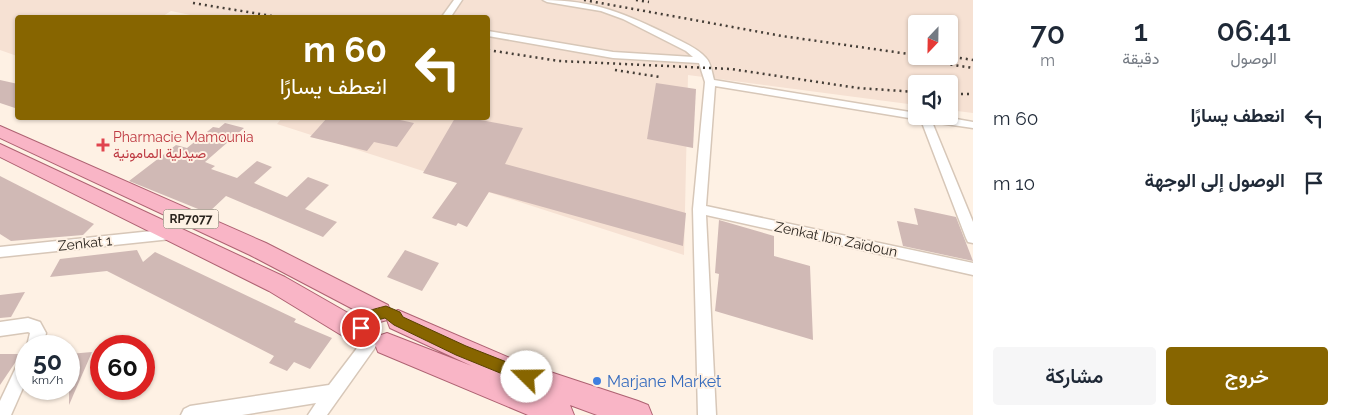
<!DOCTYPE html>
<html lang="ar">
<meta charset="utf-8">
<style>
:root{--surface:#fff;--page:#f6f6f7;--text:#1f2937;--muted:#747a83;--accent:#876500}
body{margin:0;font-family:Raleway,Vazirmatn,sans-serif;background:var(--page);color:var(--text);direction:rtl;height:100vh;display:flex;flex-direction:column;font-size:19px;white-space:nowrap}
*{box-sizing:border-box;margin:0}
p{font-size:16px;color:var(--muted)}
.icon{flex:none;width:28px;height:28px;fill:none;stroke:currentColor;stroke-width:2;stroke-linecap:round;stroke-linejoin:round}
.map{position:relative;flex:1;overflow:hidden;direction:ltr}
.details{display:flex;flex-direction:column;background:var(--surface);width:375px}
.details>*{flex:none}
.guide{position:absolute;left:15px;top:15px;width:475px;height:105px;border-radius:5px;box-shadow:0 1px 4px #0004;direction:rtl;background:#876500;color:#fff;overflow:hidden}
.needle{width:32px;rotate:202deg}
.fabs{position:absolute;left:908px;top:15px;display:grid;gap:10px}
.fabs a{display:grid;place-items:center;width:50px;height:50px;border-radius:5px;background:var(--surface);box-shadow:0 1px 4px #0004;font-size:25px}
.speed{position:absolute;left:15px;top:335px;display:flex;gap:10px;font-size:25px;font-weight:700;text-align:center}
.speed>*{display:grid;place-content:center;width:65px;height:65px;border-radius:50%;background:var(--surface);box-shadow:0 1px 4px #0004;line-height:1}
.speed small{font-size:12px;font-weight:400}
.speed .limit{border:8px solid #d22;background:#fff;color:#111}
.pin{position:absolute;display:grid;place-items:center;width:42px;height:42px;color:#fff;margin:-21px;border:2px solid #fff;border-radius:50%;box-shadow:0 1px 5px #0007}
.me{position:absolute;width:55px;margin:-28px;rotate:292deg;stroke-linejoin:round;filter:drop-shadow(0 0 4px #0008)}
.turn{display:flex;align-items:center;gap:18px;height:105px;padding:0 20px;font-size:22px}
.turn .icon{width:65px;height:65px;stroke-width:2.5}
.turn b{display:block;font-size:35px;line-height:42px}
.eta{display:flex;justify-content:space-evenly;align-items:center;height:85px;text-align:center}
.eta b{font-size:30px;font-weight:600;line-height:35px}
.action{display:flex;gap:10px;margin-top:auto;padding:10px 20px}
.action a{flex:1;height:58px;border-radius:5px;background:var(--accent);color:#fff;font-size:20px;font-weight:600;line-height:58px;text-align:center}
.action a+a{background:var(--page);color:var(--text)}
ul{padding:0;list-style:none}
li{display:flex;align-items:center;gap:15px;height:65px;padding:0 20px}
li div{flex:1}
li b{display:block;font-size:19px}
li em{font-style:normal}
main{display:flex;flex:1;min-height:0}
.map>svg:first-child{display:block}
.industrial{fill:#f6e1d3;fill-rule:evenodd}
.building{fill:#d0b9b5}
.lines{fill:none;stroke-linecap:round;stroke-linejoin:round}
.minor-casing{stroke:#d7c7b8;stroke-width:3}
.primary-casing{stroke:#ae6272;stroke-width:2}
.minor{fill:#fff;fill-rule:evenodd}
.primary{fill:#f9b5c6;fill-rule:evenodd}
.rail{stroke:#453e37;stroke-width:2.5;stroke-dasharray:2 4;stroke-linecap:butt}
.route{fill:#876500;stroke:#584200}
.health-dot{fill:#e0444e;stroke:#fef1e4;stroke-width:2}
.shop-dot{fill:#3f7fe0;stroke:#fef1e4;stroke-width:2}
.labels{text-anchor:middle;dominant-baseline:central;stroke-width:4;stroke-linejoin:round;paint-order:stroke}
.shield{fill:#fef1e4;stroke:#6a6259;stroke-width:1}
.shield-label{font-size:12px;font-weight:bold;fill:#2a241e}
.health-label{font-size:14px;fill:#be3a42;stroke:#fef1e4;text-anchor:start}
.street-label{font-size:14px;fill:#2a241e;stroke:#fef1e4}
.near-shop-label{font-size:16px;fill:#366cbe;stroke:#fef1e4;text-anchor:start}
</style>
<main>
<section class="details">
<div class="eta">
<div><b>06:41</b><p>الوصول</p></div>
<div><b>1</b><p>دقيقة</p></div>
<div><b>70</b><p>m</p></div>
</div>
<ul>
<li><svg class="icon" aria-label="left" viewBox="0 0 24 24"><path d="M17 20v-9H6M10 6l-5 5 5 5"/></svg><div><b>انعطف يسارًا</b></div><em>60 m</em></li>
<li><svg class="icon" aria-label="arrive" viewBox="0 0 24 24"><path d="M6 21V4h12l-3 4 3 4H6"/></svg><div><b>الوصول إلى الوجهة</b></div><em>10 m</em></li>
</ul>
<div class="action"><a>خروج</a><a>مشاركة</a></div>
</section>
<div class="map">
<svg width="973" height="415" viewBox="0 0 973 415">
<rect width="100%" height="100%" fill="#fef1e4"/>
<path class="industrial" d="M0,0H973V113L949,110V84H916V105L688,75L684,255L277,124L282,118H488V18H205L171,11L160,18H18L17,56L0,50ZM916,24H949V56H916Z"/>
<g class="building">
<path d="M0,80L18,84V109L0,103Z"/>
<path d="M656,83L696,89L693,148L647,139Z"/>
<path d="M327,118H391L414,123L397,147L374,142L367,151L310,137Z"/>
<path d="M455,118H470L523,128L505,164L686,213L683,246L489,192L467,227L458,223L456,226L432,218L457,183L423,173Z"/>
<path d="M225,123L244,128L205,162L215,166L211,169L237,178L257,161L272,167L254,183L287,197L308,177L329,185L305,209L337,222L323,237L226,196L208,213L129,181L176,145L187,148L213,127L219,128Z"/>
<path d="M0,176L94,224L83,235L11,241L0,234Z"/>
<path d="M914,208L956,217L973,261L903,246L897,221L918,225Z"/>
<path d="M719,220L774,236V256L810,266L813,340L715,311L719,274L715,273Z"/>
<path d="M137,250L143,262L155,252L296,319L294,322L332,338L310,369L294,362L287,371L269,363L274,356L107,271L50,277L60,259Z"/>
<path d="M405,250L439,263L422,291L387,277Z"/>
<path d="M25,292L11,317L0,318V295Z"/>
<path d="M92,352L69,405V354Z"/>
<path d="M0,354H21L0,385Z"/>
</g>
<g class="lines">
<defs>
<g id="minor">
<path d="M454,0H462L450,18H441Z"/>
<path d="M543,0C594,0 626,14 671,36C682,42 698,48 706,58C711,63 712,73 714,80L916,113V116H939L973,122V128L932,122L973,222V243L968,242L966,238L921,120L715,86L706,206L973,263V275L706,215L716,415H698L693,209L705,82L699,63L613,58L488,36V31L613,52L693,57L686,51L623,19L601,11L547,2Z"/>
<path d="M171,229L176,230L178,234L176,238L171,239L0,257V247Z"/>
<path d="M28,318L40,322L46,333L43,346H27L30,333L28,332L0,336V322Z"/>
<path d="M369,337L374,339L377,344L374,349L327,415H308L316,403L242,415H181L184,409L190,406L329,385L364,339Z"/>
<path d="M26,357V381L11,415H0V401L20,359Z"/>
</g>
<g id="primary">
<path d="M0,126L266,243L388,305L391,313L398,310L517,361L638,401L648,405L652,415H597L570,405L574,415H528L378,352L375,344L378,336L387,333L472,366L390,328L387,320L380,322L372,319L250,255L0,138Z"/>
<path d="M0,144L285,277L369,325L372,333L369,341L360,344L351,341L269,291L0,157Z"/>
</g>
</defs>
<use href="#minor" class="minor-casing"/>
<use href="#primary" class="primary-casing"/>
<use href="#minor" class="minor"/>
<use href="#primary" class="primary"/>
<g class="rail">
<path d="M584,0L782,36L916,55"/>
<path d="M636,0L649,2"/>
<path d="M193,3L284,18"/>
<path d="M488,50L559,61L731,69L858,88L916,92"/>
<path d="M948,56L973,60"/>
<path d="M909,58L973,68"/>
<path d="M615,70L660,77"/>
<path d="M949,94H973"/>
</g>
</g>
<path class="route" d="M386,306L400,312L403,317L466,346L532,372L534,377L532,382L527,384L456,355L394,325L385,318L374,321L366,333L361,334L356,333L354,328C359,312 370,310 386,306Z"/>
<path class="health-dot" d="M100.5 137.5h5v5h5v5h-5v5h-5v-5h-5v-5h5z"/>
<circle class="shop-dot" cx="597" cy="381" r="5"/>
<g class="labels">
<rect class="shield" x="163.5" y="209.5" width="55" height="19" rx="4"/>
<g class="shield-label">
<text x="191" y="219">RP7077</text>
</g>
<g class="health-label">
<text x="113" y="137">Pharmacie Mamounia<tspan x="113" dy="16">صيدلية المامونية</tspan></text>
</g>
<g class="street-label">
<text transform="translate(836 239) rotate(12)">Zenkat Ibn Zaïdoun</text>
<text transform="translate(85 243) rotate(-6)">Zenkat 1</text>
</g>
<g class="near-shop-label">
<text x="607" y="381">Marjane Market</text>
</g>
</g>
</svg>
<div class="fabs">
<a><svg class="needle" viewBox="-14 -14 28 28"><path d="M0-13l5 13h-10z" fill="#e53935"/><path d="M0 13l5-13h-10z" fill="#747a83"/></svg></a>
<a><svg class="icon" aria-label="sound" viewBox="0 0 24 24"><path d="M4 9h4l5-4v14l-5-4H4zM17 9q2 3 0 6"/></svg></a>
</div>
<div class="speed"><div>50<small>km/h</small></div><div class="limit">60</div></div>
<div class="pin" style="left:361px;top:328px;background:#d93025"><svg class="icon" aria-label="arrive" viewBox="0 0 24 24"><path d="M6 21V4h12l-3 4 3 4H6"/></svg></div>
<svg class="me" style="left:527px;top:377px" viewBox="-20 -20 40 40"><circle r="19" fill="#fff"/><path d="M0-13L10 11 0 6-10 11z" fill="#876500"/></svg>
<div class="guide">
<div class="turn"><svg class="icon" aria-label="left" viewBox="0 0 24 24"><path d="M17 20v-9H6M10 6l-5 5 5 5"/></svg><div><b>60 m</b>انعطف يسارًا</div></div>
</div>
</div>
</main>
